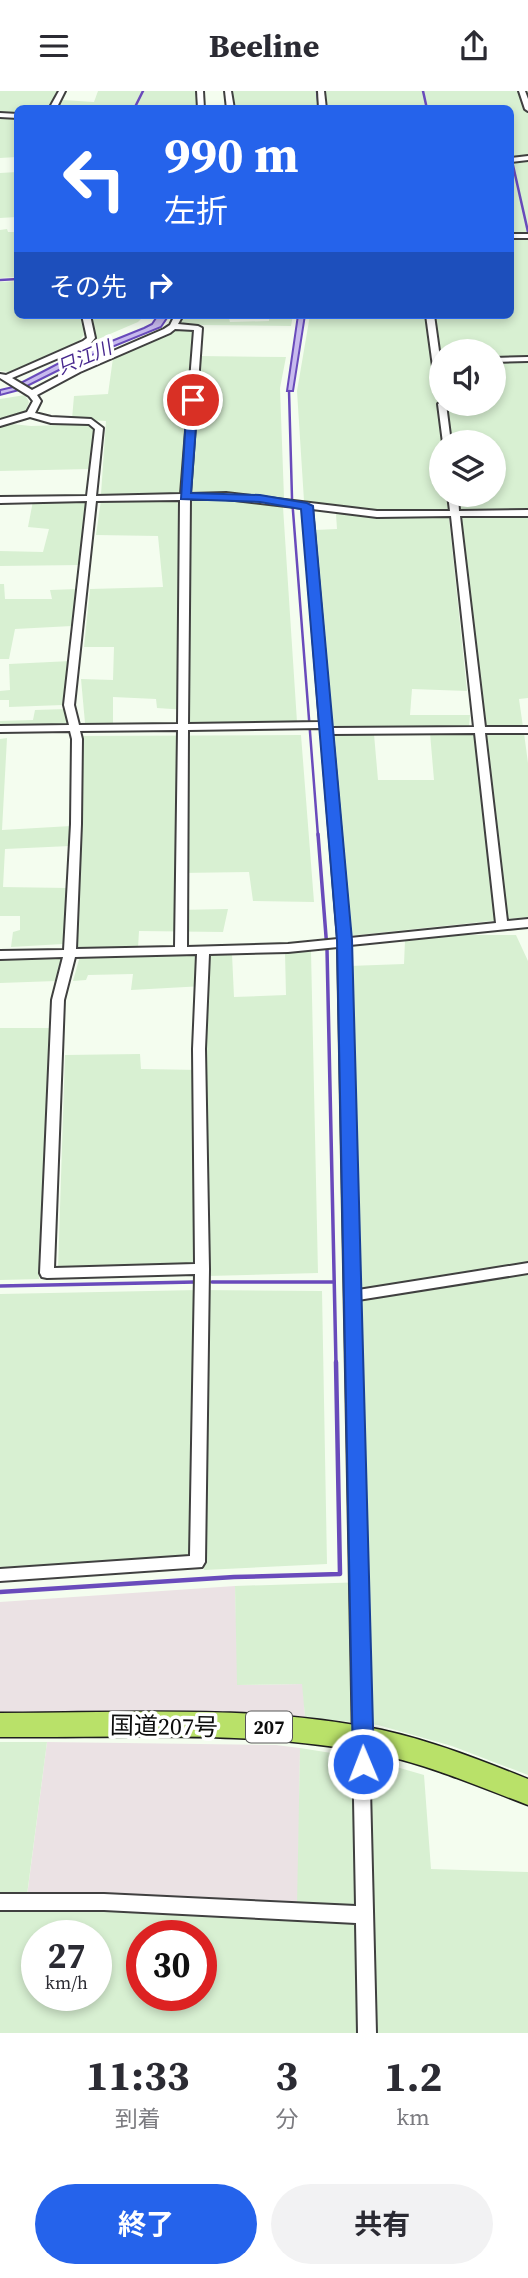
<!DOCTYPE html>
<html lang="ja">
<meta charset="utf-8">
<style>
:root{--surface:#fff;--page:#f2f2f3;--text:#2b2b33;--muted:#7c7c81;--accent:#2563eb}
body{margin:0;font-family:"Source Serif 4","Noto Sans JP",serif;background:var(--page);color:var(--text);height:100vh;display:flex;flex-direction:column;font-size:26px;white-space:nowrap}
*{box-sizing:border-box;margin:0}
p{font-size:23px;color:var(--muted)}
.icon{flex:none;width:38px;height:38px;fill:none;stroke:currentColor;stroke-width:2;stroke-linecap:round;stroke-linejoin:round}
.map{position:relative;height:1942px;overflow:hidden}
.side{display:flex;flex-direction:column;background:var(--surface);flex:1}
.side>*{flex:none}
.banner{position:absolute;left:14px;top:14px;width:500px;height:214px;border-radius:10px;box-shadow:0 4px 10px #0003;background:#2563eb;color:#fff;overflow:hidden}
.buttons{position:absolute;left:429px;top:248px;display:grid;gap:14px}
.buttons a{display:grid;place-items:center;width:77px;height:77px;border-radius:50%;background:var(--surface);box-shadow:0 4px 10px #0003;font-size:35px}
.speed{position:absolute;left:21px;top:1829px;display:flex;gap:14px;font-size:35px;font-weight:700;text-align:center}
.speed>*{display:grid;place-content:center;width:91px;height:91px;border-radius:50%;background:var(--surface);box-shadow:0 4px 10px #0003;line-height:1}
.speed small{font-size:18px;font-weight:400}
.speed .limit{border:10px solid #d22;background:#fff;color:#111}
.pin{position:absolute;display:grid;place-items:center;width:60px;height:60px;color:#fff;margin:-30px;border:4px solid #fff;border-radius:50%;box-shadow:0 2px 7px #0007}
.me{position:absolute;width:77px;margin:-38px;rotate:359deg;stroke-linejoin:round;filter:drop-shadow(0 0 5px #0008)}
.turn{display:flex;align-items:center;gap:24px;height:147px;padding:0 35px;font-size:32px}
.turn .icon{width:91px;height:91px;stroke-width:2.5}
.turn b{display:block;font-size:49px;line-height:60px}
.then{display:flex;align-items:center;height:66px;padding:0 35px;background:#0003;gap:14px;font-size:26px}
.eta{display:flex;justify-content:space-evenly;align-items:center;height:119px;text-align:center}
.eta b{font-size:42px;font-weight:700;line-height:49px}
.button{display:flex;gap:14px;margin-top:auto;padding:14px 35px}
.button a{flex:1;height:80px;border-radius:42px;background:var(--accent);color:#fff;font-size:28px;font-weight:700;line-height:80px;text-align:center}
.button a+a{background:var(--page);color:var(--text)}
header{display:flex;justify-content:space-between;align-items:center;height:91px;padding:0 35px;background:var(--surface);font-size:32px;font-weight:700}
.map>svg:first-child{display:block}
.industrial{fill:#ebe2e4}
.farmland{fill:#d8f0d2;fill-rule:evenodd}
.water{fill:#c7baee;stroke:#694bbb;stroke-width:2}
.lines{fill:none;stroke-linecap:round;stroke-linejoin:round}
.stream-far2{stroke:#694bbb;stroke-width:2.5}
.stream-far1{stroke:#694bbb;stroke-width:3.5}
.stream{stroke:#694bbb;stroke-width:4.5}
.street-casing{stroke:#404040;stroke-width:4}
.highway-casing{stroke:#1e1e1e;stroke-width:3}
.street{fill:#fff;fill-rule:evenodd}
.highway{fill:#b9e169;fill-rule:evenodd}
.route{fill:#2563eb;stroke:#184099;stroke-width:2}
.labels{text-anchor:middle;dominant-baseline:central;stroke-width:7;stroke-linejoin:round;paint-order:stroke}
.far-water-label{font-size:19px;font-style:italic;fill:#47278e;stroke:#fff}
.shield{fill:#fff;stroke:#565656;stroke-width:2}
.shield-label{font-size:19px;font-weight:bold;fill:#0d0d0d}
.near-street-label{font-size:24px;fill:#0d0d0d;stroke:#fff}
</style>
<header><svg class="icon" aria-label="menu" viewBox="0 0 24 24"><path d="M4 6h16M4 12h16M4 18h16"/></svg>Beeline<svg class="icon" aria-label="share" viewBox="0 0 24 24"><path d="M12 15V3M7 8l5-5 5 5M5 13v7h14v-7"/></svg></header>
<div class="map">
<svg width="528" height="1942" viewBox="0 0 528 1942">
<rect width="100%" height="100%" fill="#f4fdef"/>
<g class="industrial">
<path d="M235,1495L238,1594L303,1593L305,1626L0,1621V1511Z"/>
<path d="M47,1651L276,1654L300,1657L298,1815L27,1805Z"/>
</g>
<g class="farmland">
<path d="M0,0H57L48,17L18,18L17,23L0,22Z"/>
<path d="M98,0H196L198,16L57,18L63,9L94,11Z"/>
<path d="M231,0H528V66L511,67V18L233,17Z"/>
<path d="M0,25L17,26V66L0,67Z"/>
<path d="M528,69V419L385,420L342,418L304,410L297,300L310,224H511V71ZM441,261H494V313H441ZM441,352H494V404H441Z"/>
<path d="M17,81V126L0,127V82Z"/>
<path d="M7,138L8,141H17V186L0,187V139Z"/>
<path d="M17,190L18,224H80L84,244L79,250L9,281L0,280V191Z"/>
<path d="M91,224H145L138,231L96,249Z"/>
<path d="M183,224H228L230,231L269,230V224H293L291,235L201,234L199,265L286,266L280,297L284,407L230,402L101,403L106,330L72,328L74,305L108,303L113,267L164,246L179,234Z"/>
<path d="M25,304L29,311L25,322L0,330V308Z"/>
<path d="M12,333L31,335L89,333L97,336L90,378L0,380V335Z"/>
<path d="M88,408L82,474L0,475V460L43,461L49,438L28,436L33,410Z"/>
<path d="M101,409H235L283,416L297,631L187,634V619L157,617L156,608L113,606V632H85L81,588L113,589L114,556H84L90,498L163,496L158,445L96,444Z"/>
<path d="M336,423L449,427L467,600L412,598L410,624H470L469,637H331L315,439L337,438Z"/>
<path d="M528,425V607L519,608L523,636H484L461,427Z"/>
<path d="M0,493H4L5,508H52L50,499L77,498L72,535L15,538L9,568H0Z"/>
<path d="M71,570L63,614L9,616V609H0V600L10,599L9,573Z"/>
<path d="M67,618L68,634L0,635V630L33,629L35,619Z"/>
<path d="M430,642H524L528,672V826L348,845L332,643H374L378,689H434Z"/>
<path d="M301,644L314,811L253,810L249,781L180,782L177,819L228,818L223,841L139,840L138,857L75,856L82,645Z"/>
<path d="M7,647L2,739L71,735L70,755L5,758L3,796L68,797L63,853L11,856L13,841L20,839V825H0V648Z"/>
<path d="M452,844H516L528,870V1684L452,1655L378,1634L305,1626L302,1593L237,1594L235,1495L367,1491L349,875L404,873L405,849Z"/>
<path d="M311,860L318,1182L208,1185V1175L58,1178L65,964L140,963L141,978L201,979L204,895L131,899L133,883L88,884L86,889L73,890L80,865L232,863L234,906L286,904L285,862Z"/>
<path d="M64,866L56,890L0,892V868Z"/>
<path d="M0,937H54L39,1188L0,1189Z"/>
<path d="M199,1199L322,1200L327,1473L204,1479L203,1465L0,1477V1203Z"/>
<path d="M0,1651H47L27,1804L297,1815L300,1657L369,1668L424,1684L431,1778L528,1781V1942H0ZM37,1844H96V1904H37ZM142,1844H201V1904H142Z"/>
</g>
<g class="water">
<path d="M158,224H169L161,236L75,271L19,299L0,304V299L13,296L67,268L144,237L152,233Z"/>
<path d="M298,224H305L293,300H287Z"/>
</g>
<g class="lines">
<g class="stream-far2">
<path d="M317,0L319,18"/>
<path d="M423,0L427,18"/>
<path d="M134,18L143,0"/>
<path d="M515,70H512L528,141"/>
<path d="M0,189L18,188"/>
<path d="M289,300L292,407L318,745"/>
</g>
<g class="stream-far1">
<path d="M318,743L327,858L336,1273"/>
<path d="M212,1191H334"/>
<path d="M0,1195L195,1191"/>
</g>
<path class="stream" d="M0,1501L234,1486L340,1483L336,1271"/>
<defs>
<g id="street">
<path d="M59,0H65L56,18H49Z"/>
<path d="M197,0H203L204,18H198Z"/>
<path d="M225,0H231L234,18H227Z"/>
<path d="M318,0H324L326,18H319Z"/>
<path d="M519,0H525L528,8V20L525,18Z"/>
<path d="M0,22L18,23V27L0,26Z"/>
<path d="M528,65V69L511,71V67Z"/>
<rect x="511" y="143" width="17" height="4"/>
<path d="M82,224H90L95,247L89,254L12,287L32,299L74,277L164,238L170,234L175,224H183L178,233L198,235L202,237L190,403L226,402L377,420H450L448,404H458L459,420L528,419V425H460L485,636H528V642H485L507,830L528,828V836L350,854L358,1199L528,1172V1182L358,1209L376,1942H358L356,1832L104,1819H0V1803H104L356,1815L338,856L288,861L209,863L205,958L209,1178L205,1471L202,1476L0,1490V1478L190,1465L195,1183L47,1187L42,1186L40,1182L52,909L63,866L0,868V860L64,859L71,733L72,648L70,640L0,641V635L69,634L64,614L87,410L0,412V406L87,405L95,338L89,333L51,332L30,326L0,335V329L27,321L33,310L29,305L0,287V283L6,284L83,250L87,247ZM175,238L194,239L181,403L96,405L103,337L91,328L51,326L35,322L41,310L37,304L80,281L170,242ZM190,408H226L303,417L320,631L188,633ZM180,409L178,633L79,634L74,614L96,410ZM312,418L377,426L451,425L474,636L331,637ZM321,637L338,848L288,853L187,856L188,639ZM178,639L175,856L76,858L81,733L82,648L80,640ZM475,642L496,832L350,847L332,643ZM197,863L193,958L195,1173L54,1177L64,909L75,866Z"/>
<path d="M426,224H434L441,274V308L437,305Z"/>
<path d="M528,266V270L494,271V267Z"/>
<path d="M441,311V313H446L451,352H443L438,313Z"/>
</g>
<path id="highway" d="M0,1622C126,1622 257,1613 382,1639C432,1650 480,1669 528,1688V1714C480,1696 432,1675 382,1664C257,1638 126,1647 0,1646Z"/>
</defs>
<use href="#street" class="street-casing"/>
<use href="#highway" class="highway-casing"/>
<use href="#street" class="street"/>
<use href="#highway" class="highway"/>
</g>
<path class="route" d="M193,306L198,309L191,402L260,404L307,412L313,415L352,849L374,1673L371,1680L363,1683L356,1680L353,1673L337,849L301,418L260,411L181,408L187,309Z"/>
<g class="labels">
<g class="far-water-label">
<text transform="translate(84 266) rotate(-23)">只江川</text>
</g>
<rect class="shield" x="246" y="1620.5" width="46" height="31" rx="5"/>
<g class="shield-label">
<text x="269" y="1636">207</text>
</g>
<g class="near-street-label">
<text transform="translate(164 1635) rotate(1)">国道207号</text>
</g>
</g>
</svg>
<div class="buttons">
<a><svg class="icon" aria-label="sound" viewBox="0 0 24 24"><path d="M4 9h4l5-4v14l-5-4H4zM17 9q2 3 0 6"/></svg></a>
<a><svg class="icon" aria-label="layers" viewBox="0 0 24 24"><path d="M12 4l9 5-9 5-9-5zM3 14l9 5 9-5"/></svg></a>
</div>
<div class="speed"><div>27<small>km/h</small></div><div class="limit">30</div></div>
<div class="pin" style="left:193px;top:309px;background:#d93025"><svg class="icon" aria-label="arrive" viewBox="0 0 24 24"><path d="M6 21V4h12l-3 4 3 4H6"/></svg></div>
<svg class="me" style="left:363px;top:1673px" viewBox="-20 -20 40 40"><circle r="17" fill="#2563eb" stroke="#fff" stroke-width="3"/><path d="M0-11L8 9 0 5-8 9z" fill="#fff"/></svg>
<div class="banner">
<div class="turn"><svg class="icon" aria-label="left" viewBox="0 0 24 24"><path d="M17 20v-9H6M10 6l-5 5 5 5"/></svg><div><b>990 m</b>左折</div></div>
<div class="then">その先<svg class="icon" aria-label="right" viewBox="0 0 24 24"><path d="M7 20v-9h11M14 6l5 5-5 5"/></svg></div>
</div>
</div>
<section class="side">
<div class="eta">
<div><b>11:33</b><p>到着</p></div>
<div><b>3</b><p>分</p></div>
<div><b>1.2</b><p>km</p></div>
</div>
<div class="button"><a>終了</a><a>共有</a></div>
</section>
